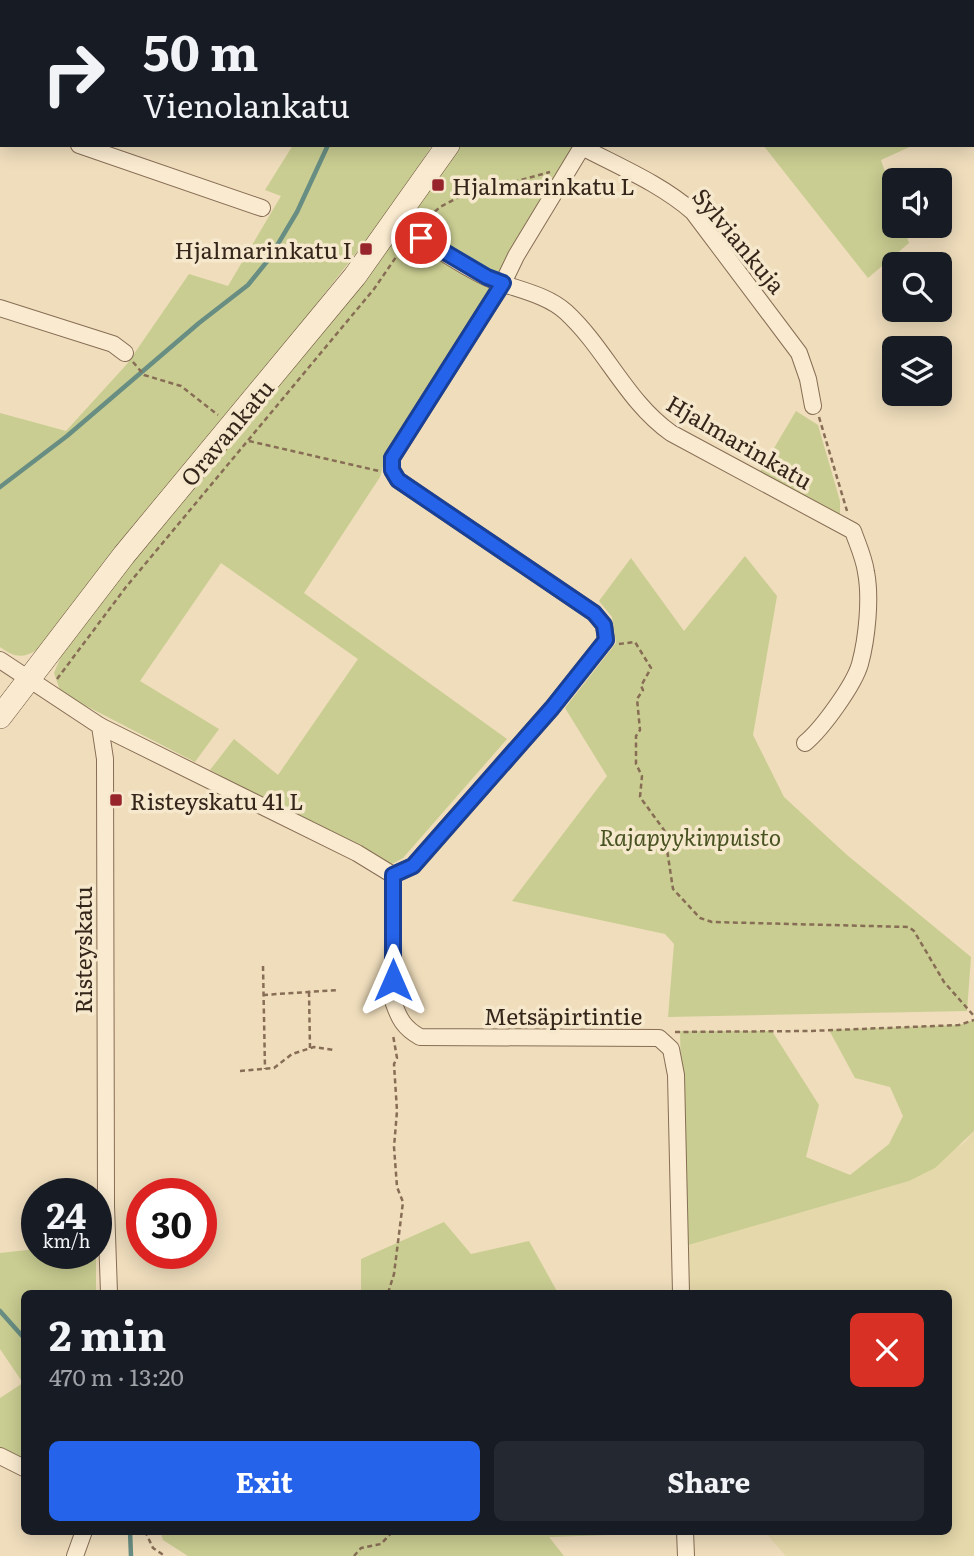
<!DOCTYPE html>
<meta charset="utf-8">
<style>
:root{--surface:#171b24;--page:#242831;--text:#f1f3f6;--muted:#9ea1a6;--accent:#2563eb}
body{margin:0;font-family:Literata,serif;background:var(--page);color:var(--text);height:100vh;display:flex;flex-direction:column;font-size:26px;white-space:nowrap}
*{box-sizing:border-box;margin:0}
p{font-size:23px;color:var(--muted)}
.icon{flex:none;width:38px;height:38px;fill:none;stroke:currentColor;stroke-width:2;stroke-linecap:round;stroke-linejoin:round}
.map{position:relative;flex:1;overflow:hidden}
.drawer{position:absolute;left:21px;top:1290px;width:931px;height:245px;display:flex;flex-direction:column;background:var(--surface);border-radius:10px;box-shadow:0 4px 18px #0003}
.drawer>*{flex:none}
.top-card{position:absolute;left:0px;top:0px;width:975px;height:147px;box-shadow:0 4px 18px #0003;background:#171b24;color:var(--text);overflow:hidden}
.buttons{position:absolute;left:882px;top:168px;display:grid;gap:14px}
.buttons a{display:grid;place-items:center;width:70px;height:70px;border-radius:10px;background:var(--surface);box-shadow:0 4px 18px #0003;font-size:35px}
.speed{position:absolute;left:21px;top:1178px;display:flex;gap:14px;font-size:35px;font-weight:700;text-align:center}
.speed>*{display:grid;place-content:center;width:91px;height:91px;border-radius:50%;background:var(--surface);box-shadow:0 4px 18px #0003;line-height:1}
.speed small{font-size:18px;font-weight:400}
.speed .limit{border:10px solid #d22;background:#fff;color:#111}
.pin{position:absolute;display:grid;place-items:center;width:60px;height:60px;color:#fff;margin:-30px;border:4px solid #fff;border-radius:50%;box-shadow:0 2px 7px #0007}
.me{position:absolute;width:77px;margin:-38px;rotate:0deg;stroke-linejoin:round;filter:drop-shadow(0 0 5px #0008)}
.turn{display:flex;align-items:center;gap:24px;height:147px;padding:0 28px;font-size:32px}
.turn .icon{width:91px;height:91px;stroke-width:2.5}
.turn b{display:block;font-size:49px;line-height:60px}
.round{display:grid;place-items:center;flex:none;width:74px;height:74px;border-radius:10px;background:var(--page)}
.headline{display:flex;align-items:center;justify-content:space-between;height:119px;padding:0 28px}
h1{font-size:42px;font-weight:700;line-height:52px}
.action{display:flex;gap:14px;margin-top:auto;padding:14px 28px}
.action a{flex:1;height:80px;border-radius:10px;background:var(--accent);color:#fff;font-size:28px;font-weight:700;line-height:80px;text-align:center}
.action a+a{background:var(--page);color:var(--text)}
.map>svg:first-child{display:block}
.farmland{fill:#e5d8aa}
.green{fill:#c9cd91}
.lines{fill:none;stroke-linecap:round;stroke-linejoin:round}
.stream{stroke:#688d82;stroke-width:4.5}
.lane-casing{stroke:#876d55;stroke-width:10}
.street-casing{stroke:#876d55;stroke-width:18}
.secondary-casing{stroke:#684e39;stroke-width:24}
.path{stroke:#876d55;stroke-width:2.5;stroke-dasharray:5 3.5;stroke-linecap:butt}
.lane{stroke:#faebd0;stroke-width:8}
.street{stroke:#faebd0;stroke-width:16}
.secondary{stroke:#faebd0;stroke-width:23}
.route-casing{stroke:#184099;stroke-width:18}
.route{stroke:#2563eb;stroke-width:12}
.poi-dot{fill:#97242a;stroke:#f6e8cc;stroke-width:2.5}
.labels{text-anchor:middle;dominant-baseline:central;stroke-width:7;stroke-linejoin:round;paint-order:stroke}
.poi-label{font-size:23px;fill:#35261b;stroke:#f6e8cc;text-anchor:start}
.street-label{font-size:23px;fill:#35261b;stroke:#f6e8cc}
.park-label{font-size:23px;font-style:italic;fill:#485321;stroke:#f6e8cc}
</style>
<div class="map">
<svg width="974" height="1556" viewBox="0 0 974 1556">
<rect width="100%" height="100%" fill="#efddbc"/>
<path class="farmland" d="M974,1131V1556H786L764,1531H948V1293H687L685,1246L909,1181L965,1142Z"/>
<g class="green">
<path d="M47,0H506L50,2Z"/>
<path d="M546,0H668L545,2Z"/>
<path d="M754,0H972L756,2Z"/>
<path d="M293,145H432L399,198L290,338L37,650C22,659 14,657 0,647V413L66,431L127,364L189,274L228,286L281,196L265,190Z"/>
<path d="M461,145H576L483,304L387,451L380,477L304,593L507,739L403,858L390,865L210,770L234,739L278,775L358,659L221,563L140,681L219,729L195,762L61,693L54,673L65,647L120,574L306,350L416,210Z"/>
<path d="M763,145H914L881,160L894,199V226H903L909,243L868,278Z"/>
<path d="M796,411L818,425L840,501V514L836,516L760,472Z"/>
<path d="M745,556L777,596L753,735L784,797L847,855L971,957L967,1011L668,1017L674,944L665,934L512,901L607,776L565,708L616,643L612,617L599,601L631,558L684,631Z"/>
<path d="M974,1020V1131L935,1168L909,1181L685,1246L680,1031H772L819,1105L806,1157L850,1175L889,1144L903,1116L890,1087L855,1078L829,1030L959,1025Z"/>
<path d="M444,1222L471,1254L529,1241L558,1293H361V1259Z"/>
<path d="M37,1249V1253L96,1255V1293H24V1461L0,1448V1398L23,1383L0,1349V1253Z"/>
<path d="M160,1531H672V1533L549,1537L564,1556H188L163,1540Z"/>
</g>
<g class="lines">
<g class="stream">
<path d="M0,487L67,436L199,323L248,285L269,259L297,212L328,145"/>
<path d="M0,1311L24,1338"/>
<path d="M130,1531L131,1556"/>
</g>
<defs>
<path id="lane" d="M676,2L677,0"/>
<g id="street">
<path d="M0,118L2,119"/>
<path d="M79,145L262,208"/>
<path d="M396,222C425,240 457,264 488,278C513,289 545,293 566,312C606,349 626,401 671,433L853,531C858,545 864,558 866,572C871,598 867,638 860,664C854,685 822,729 805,743"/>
<path d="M0,308L113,344L125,353"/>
<path d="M0,660L100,726L105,759L106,1206L109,1293"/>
<path d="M100,726L357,853L393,875"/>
<path d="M393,875L413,866L552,708L606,640L604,625L594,613L398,480L392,470V458L503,283L516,256L582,147C620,167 661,184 693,212L799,353L808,379L813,406"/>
<path d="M393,875V1001C399,1019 404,1028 420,1037L659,1038L671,1049L676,1075L681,1293"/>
<path d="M0,1456L24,1468"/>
<path d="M685,1531L686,1556"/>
<path d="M75,1556L84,1531"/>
</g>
<g id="secondary">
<path d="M532,2L533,0"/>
<path d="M0,717L124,555L355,276L448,145"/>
</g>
</defs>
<use href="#lane" class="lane-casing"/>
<use href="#street" class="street-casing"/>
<use href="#secondary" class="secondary-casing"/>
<g class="path">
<path d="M127,0L135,2"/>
<path d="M442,0L446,2"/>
<path d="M234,2L244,0"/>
<path d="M874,2L875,0"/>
<path d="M973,86H974"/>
<path d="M422,223L440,207L459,197L550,172"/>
<path d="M133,362L144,375L181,386L218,415"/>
<path d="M819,417L847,511"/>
<path d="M249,441L379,471"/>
<path d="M619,644L635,642L651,668L641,686L643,690L637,699L640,730L636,736V764L642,776L640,797L664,830L673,889L700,918L712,922L909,927L914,931L944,982L974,1016"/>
<path d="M57,679L126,587L374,289L405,244"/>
<path d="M263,966L265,1069"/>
<path d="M309,992L310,1048"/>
<path d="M263,995L338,990"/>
<path d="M675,1032L810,1031L959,1025L974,1020"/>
<path d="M240,1071L274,1068L292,1054L314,1047L334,1050"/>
<path d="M388,1293L394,1274L403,1202L397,1187L394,1147L397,1111L394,1064L397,1058L393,1035"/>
<path d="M145,1531L153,1548L165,1556"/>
<path d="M354,1556L361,1548L381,1544L393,1531"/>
</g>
<use href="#lane" class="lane"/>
<use href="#street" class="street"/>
<use href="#secondary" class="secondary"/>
</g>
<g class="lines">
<defs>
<path id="route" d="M393,980V875L413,866L552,708L606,640L604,625L594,613L398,480L392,470V458L503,283L487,277L421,238"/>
</defs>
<use href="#route" class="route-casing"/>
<use href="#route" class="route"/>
</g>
<g class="poi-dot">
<rect x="431" y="178" width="14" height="14" rx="3.5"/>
<rect x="359" y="242" width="14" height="14" rx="3.5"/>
<rect x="109" y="793" width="14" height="14" rx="3.5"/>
</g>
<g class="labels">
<g class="poi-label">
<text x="452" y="185">Hjalmarinkatu L</text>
<text x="352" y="249" text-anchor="end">Hjalmarinkatu I</text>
<text x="130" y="800">Risteyskatu 41 L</text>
</g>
<g class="street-label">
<text transform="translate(740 240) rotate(50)">Sylviankuja</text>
<text transform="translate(226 432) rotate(-50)">Oravankatu</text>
<text transform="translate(740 441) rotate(30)">Hjalmarinkatu</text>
<text transform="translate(82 950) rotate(-90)">Risteyskatu</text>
<text x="563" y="1015">Metsäpirtintie</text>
</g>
<g class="park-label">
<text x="690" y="836">Rajapyykinpuisto</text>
</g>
</g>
</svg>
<div class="buttons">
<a><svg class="icon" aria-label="sound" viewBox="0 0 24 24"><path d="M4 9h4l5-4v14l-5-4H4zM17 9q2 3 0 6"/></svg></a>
<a><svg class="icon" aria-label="search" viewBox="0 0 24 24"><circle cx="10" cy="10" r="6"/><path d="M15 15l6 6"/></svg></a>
<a><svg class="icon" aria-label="layers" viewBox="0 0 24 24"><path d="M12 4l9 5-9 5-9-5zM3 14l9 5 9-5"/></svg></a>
</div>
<div class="speed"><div>24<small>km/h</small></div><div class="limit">30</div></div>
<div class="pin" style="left:421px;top:238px;background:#d93025"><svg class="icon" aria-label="arrive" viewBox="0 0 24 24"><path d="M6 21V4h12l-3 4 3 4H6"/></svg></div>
<svg class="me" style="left:393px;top:980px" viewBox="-20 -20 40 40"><path d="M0-17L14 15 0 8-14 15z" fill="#2563eb" stroke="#fff" stroke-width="4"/></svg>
<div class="top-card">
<div class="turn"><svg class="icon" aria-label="right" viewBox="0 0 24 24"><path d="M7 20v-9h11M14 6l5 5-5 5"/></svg><div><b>50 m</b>Vienolankatu</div></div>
</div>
<section class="drawer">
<div class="headline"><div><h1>2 min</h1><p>470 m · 13:20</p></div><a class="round" style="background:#d93025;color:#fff"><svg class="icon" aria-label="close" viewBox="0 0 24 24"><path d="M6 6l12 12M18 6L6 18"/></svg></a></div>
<div class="action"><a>Exit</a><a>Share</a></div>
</section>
</div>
